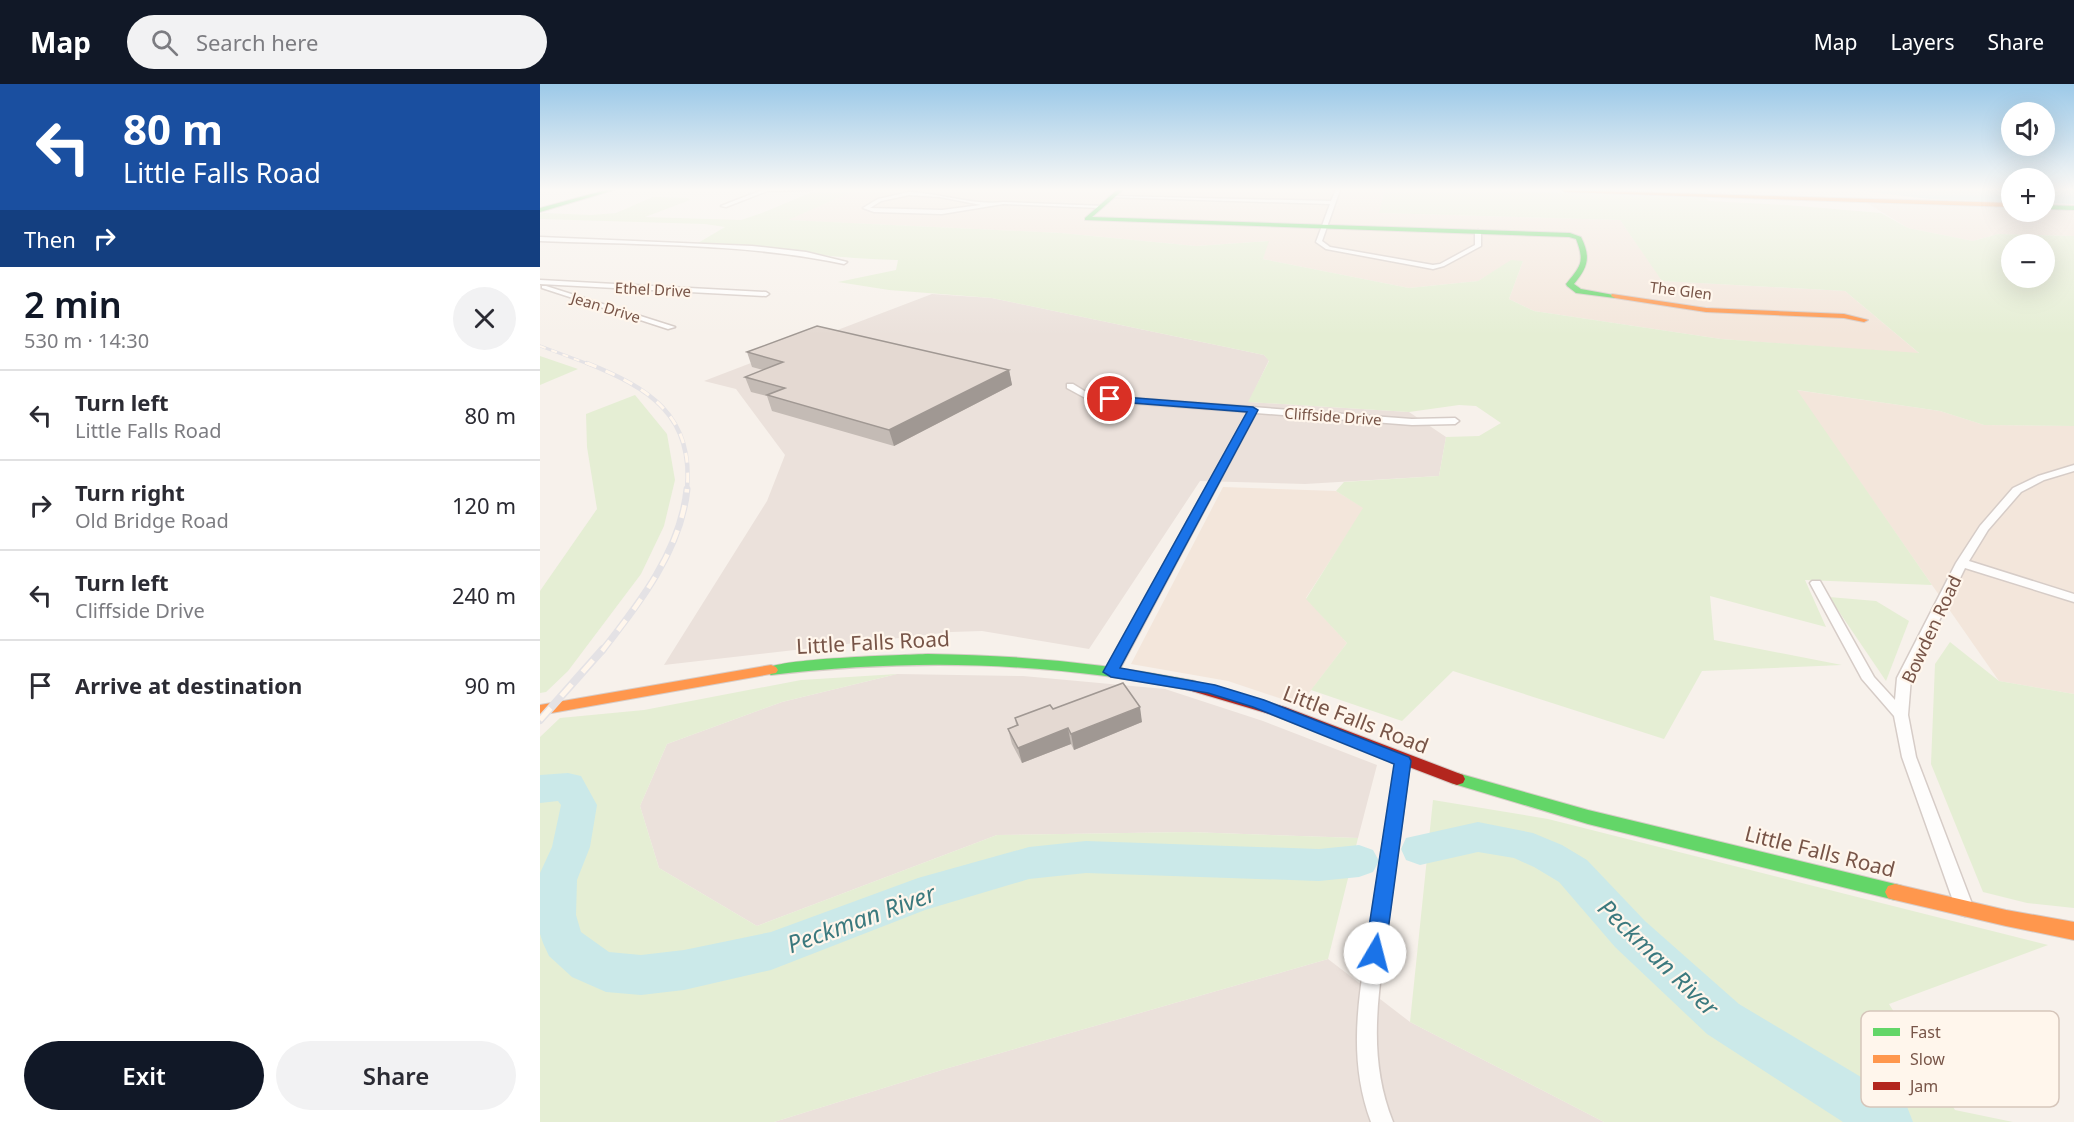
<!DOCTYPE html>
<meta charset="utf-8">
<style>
:root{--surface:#fff;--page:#f2f2f3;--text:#2b2b33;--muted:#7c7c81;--line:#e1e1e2;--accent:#111827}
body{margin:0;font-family:"Noto Sans",sans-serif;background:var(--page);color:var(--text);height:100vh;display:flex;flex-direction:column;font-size:22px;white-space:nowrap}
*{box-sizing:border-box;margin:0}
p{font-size:20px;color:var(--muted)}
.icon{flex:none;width:33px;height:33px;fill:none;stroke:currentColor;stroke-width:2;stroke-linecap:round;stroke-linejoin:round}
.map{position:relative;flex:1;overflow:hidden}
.panel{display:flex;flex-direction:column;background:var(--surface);width:540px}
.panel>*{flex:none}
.top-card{background:#1a4fa0;color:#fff;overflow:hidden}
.controls{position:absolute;left:1461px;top:18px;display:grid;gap:12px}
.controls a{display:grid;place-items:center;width:54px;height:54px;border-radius:50%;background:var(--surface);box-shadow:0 6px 24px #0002;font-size:30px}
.pin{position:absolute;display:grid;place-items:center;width:51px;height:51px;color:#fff;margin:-26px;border:3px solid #fff;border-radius:50%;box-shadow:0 2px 6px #0007}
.me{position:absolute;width:66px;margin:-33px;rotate:8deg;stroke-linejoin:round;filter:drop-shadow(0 0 4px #0008)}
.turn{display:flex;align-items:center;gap:21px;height:126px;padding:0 24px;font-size:27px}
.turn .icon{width:78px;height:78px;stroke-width:2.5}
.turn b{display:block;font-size:42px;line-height:51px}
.then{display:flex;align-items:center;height:57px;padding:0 24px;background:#0003;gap:12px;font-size:22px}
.round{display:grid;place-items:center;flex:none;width:63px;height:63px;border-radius:32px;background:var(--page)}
.head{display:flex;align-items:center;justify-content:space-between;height:102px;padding:0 24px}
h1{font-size:36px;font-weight:600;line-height:45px;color:var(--accent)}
.action{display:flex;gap:12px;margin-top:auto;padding:12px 24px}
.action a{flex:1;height:69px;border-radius:36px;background:var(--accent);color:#fff;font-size:24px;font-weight:600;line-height:69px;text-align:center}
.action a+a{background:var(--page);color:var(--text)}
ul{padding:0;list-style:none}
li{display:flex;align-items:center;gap:18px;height:90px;padding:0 24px;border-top:2px solid var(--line)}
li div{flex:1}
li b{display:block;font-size:22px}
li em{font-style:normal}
header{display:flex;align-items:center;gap:36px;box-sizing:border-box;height:84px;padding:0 30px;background:var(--accent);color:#fff}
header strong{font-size:28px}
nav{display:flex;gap:33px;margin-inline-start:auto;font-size:21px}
.search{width:420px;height:54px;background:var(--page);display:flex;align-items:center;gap:15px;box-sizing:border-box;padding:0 21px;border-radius:33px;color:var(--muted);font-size:22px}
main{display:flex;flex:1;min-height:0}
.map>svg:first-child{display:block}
.residential{fill:#f3e6db}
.industrial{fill:#ebe1db}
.green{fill:#e5eed4;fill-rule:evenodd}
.water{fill:#cbe9e9}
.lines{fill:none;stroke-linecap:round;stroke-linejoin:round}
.river{fill:#cbe9e9;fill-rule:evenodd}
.street-casing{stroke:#d6ccc7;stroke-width:3}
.fast-casing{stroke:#d7ccc7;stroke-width:2}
.slow-casing{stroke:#d7ccc7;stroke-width:2}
.jam-casing{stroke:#d7ccc7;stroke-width:2}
.street{fill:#fefdfc;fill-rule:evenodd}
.fast{fill:#63d668;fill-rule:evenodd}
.slow{fill:#ff974d;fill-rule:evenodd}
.jam{fill:#b3261e;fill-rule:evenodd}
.rail-far3-casing{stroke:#e4e2e5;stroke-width:3}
.rail-far2-casing{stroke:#e4e2e5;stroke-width:4.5}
.rail-far1-casing{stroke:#e4e2e5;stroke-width:7}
.rail-casing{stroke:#e4e2e5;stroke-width:8}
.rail-far3{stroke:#fff6ec;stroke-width:2;stroke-dasharray:6;stroke-linecap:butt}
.rail-far2{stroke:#fff6ec;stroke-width:3;stroke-dasharray:10;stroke-linecap:butt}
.rail-far1{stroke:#fff6ec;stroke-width:4.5;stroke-dasharray:13;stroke-linecap:butt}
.rail{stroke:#fff6ec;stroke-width:5;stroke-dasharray:16;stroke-linecap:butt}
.wall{fill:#c4bbb5}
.shaded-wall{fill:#a09893}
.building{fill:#e4d9d2;stroke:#a09893;stroke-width:1.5}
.route{fill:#1a73e8;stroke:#114b97;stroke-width:1.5}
.labels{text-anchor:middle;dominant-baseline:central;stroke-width:4.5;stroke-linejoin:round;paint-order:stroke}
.far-street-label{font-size:15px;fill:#785548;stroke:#fff6ec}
.street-label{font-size:18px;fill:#785548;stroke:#fff6ec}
.near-street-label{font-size:21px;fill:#785548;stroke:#fff6ec}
.near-water-label{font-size:24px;font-style:italic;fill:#3b797e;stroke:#fff6ec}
.key{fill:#fff6ec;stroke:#d6c6bb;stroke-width:1.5}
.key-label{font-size:16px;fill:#785548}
</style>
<header>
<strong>Map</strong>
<div class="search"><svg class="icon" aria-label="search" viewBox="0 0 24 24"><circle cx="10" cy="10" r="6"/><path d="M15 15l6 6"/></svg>Search here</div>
<nav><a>Map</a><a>Layers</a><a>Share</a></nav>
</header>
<main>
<section class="panel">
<div class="top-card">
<div class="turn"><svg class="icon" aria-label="left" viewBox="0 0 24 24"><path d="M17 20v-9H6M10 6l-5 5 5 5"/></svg><div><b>80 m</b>Little Falls Road</div></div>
<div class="then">Then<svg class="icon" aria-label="right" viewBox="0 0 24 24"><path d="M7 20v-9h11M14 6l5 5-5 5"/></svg></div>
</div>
<div class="head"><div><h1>2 min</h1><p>530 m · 14:30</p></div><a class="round"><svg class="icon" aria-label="close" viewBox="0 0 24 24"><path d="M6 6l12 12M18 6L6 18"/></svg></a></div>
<ul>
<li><svg class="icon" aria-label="left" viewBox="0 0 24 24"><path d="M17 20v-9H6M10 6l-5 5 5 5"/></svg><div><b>Turn left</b><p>Little Falls Road</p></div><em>80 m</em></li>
<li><svg class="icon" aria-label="right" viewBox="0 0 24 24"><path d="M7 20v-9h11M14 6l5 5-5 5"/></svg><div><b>Turn right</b><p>Old Bridge Road</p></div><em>120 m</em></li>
<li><svg class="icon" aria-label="left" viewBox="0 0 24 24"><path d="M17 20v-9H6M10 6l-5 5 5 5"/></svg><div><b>Turn left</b><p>Cliffside Drive</p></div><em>240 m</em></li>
<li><svg class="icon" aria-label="arrive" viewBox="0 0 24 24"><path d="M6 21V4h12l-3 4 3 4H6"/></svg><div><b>Arrive at destination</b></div><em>90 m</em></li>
</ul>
<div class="action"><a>Exit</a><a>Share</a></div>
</section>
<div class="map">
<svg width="1534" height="1038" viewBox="0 0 1534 1038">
<rect width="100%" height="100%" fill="#f7f1eb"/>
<g class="residential">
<path d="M316,106H845L840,129L1080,136L1123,197L1305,207L1380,270L1181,255L994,227L969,215L983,177H971L938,197L869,204L723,175L728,157L656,162L521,149L247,136Z"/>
<path d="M1327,119L1471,124L1472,128H1504L1505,125L1534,126V152L1458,150L1433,157L1368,144Z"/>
<path d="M1256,306L1400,327L1444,341L1534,342V610L1459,597Z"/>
<path d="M683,403L796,407L824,424L766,514L807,559L760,621L688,597L591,580Z"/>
</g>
<g class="industrial">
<path d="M392,210L452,214L724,271L729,276L709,318L869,328L906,353L899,392L765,400L660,397L549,565L442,547L411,548L124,581L227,417L245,371L196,305L164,297Z"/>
<path d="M357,590L483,592L625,605L723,637L837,681L818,754L649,748L457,751L217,842L119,784L100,722L127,660L242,618Z"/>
<path d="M788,875L870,938L1064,1038H234L405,985Z"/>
</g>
<g class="green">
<path d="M277,106H316L248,136L521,149L656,162L729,157L723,175L869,204L938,197L971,176L983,177L969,215L994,227L1181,255L1379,269L1305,207L1122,197L1080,136L839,129L845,106H944L1166,114L1169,117L1247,121L1341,129L1368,144L1433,157L1458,150L1534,152V342L1444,341L1400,327L1257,306L1392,501L1265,496L1286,543L1170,512L1174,556L1302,581L1162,587L1124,655L913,587L862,637L771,606L807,559L766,515L823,424L796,407L804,398L899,392L906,353L939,352L961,339L936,322L919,321L869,328L708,318L729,277L724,271L452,214L349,206L298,198L356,186L358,176C292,175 225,163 158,159L185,143L165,140L0,135V130L4,129L51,131L76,129L113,113L148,114L150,116L105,133L201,136L222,129ZM1472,160H1504V194H1472Z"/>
<path d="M0,272L38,285L0,301Z"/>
<path d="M95,311L127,350L135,396L124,442L101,490L28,587L6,608L0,609V507L57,425L47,363L46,330Z"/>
<path d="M1289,513L1336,517L1369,537L1346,597Z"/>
<path d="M1410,558L1459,597L1534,610V824L1487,819L1443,808L1391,680L1395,580Z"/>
<path d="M357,590L242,618L127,660L100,722L119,784L217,842L457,751L649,748L818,754L788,875L405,985L234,1038H0V653L20,634L104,626L261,596Z"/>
<path d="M893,716L1008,735L1508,861L1349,920L1415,1026L1473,1038H1064L870,938Z"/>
</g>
<g class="water">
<path d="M1314,106H1471V118L1389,115Z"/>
<path d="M1505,106H1534V120L1505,119Z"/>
</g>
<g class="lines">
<g class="river">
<path d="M28,689L41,692L57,721L50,763L37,796L36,831L41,848L69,868L101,871L144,866L231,848L378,794L489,763L546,757L779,765L819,761L833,766L839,777L833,788L819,793L779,797L546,789L489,795L385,826L231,886L144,906L101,911L66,908L32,893L9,872L3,859L0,850V789L12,763L21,721L18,717L0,719V691Z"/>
<path d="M938,738L993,749L1022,761L1047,776L1105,837L1199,920L1366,1020L1373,1038H1303L1167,950L1075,863L1019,798L994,783L974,774L938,768L880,781L866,776L861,765L866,754Z"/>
</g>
<defs>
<g id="street">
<path d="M222,106H271L227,107L186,123L181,122Z"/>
<path d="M796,106H800L782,157L790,163L893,181L900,180L935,161V148L938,146L941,148V162L904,182L893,185L786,165L776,158L790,120L569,113L571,112L791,117Z"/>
<path d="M369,108C399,109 435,122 463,118L564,122L561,124L463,120L402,130L334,128L323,124L338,115ZM369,111L400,113L441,121L402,126L330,124L341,117Z"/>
<path d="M0,153L212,162L266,168L307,178L304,180C205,159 101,161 0,157Z"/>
<path d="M0,196L226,208L229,210L226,212L0,200Z"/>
<path d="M2,202H6L135,243L128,245L2,204Z"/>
<path d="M527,300H533L551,311L872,335L915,334L919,337L915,340L872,341L716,329L578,588L571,592L564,588L708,328L549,316L527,304Z"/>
<path d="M1534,381V387L1504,396L1481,408L1448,446L1429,477L1534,510V518L1425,484L1371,594L1368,631L1376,673L1434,825L1431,830L1425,832L1419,830L1416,825L1362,673L1354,632L1322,595L1270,499L1272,497H1280L1334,593L1355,616L1357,594L1416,479L1440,442L1473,404L1498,392Z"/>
<path d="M863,672L868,673L870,677C863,728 856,780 849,831C840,903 825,968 853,1038H831C805,968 821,902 832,831C840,779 848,728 856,677L858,673Z"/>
</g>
<g id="fast">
<path d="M66,106H74L0,128V124Z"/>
<path d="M577,106H583L552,133L1030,149L1041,153C1051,173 1048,183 1034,200L1041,205L1079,212L1075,214L1036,209L1027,202L1026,200C1041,182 1045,178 1036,155L1029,153L545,136V134Z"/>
<path d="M1504,121L1534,122V126L1504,125Z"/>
<path d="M388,570C477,571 563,579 650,596L655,597L658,601L655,605L650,606C506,578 377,574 231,591L224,586C233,574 365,571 388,570Z"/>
<path d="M917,689L1048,726L1355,800L1362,802L1365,808L1362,814L1355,816L1048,740L911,699L909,695L911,691Z"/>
</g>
<g id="slow">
<path d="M1022,106L1472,119V123L1025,108Z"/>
<path d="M1072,210L1166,224L1304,230L1328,236L1324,238L1304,234L1166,228L1075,214L1071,212Z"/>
<path d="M231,581L236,583L238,586L236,589L0,631V621Z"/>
<path d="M1355,800L1466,826L1534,838V856L1466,842L1355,816L1348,814L1345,808L1348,802Z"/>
</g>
<path id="jam" d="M650,596L745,623L923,691L925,695L923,699L917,701L911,699L733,631L645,605L642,601L645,597Z"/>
</defs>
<use href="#street" class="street-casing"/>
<use href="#fast" class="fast-casing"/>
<use href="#slow" class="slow-casing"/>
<use href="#jam" class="jam-casing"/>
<use href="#street" class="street"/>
<use href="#fast" class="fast"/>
<use href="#slow" class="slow"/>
<use href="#jam" class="jam"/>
<defs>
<path id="rail-far3" d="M0,262L51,281"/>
<path id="rail-far2" d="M47,279C109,304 154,331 147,406"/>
<path id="rail-far1" d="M62,567C99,520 141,466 147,405"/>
<path id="rail" d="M0,636L63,565"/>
</defs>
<use href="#rail-far3" class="rail-far3-casing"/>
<use href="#rail-far2" class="rail-far2-casing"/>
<use href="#rail-far1" class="rail-far1-casing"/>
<use href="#rail" class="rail-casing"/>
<use href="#rail-far3" class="rail-far3"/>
<use href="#rail-far2" class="rail-far2"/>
<use href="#rail-far1" class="rail-far1"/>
<use href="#rail" class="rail"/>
</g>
<g class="wall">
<path d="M207,268L469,286L472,301L354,362L232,327L227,312L211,308L205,293L223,286L212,283Z"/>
<path d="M513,625L602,638L534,666L531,660L482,679L472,660L468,645L476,641L475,634Z"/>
</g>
<g class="shaded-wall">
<path d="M469,286L472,301L354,362L349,346Z"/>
<path d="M600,623L602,638L534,666L531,650Z"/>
<path d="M528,644L531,660L482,679L478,664Z"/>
</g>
<g class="building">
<path d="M277,242L469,286L349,346L227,311L245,304L205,293L243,278L207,268Z"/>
<path d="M583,599L600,623L531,650L528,644L478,664L468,645L478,641L475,634L510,621L513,625Z"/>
</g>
<linearGradient id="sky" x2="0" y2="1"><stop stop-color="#9cc9e8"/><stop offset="0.42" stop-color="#fbf9f6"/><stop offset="1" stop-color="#fbf9f6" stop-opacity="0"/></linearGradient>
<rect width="1534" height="251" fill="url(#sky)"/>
<path class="route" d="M570,312L713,323L718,326L580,584L675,601L724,616L869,673L871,677L845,869L842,875L835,878L828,875L825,869L854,680L713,623L668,609L571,593L563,588L707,328L567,317V313Z"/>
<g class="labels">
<g class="far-street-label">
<text transform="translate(113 205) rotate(3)">Ethel Drive</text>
<text transform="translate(1141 206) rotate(7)">The Glen</text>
<text transform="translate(66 223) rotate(17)">Jean Drive</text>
<text transform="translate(793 332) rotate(4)">Cliffside Drive</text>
</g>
<g class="street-label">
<text transform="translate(1391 545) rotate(-65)">Bowden Road</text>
</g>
<g class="near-street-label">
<text transform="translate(333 558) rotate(-3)">Little Falls Road</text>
<text transform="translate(816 635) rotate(21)">Little Falls Road</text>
<text transform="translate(1280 767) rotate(14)">Little Falls Road</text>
</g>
<g class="near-water-label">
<text transform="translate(321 834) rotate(-20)">Peckman River</text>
<text transform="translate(1119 873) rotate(44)">Peckman River</text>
</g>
</g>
<rect x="1321" y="927" width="198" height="96" rx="9" class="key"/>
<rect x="1333" y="944" width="27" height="8" fill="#63d668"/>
<rect x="1333" y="971" width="27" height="8" fill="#ff974d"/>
<rect x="1333" y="998" width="27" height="8" fill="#b3261e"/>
<g class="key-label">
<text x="1370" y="954">Fast</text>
<text x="1370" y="981">Slow</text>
<text x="1370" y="1008">Jam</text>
</g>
</svg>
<div class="controls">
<a><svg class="icon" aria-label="sound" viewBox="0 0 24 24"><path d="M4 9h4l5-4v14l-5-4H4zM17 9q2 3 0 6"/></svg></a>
<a>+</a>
<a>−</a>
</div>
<div class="pin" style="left:570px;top:315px;background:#d93025"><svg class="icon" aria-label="arrive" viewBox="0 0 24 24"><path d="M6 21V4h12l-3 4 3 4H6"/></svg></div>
<svg class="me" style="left:835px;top:869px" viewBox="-20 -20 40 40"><circle r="19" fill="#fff"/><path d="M0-13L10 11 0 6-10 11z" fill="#1a73e8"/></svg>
</div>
</main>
